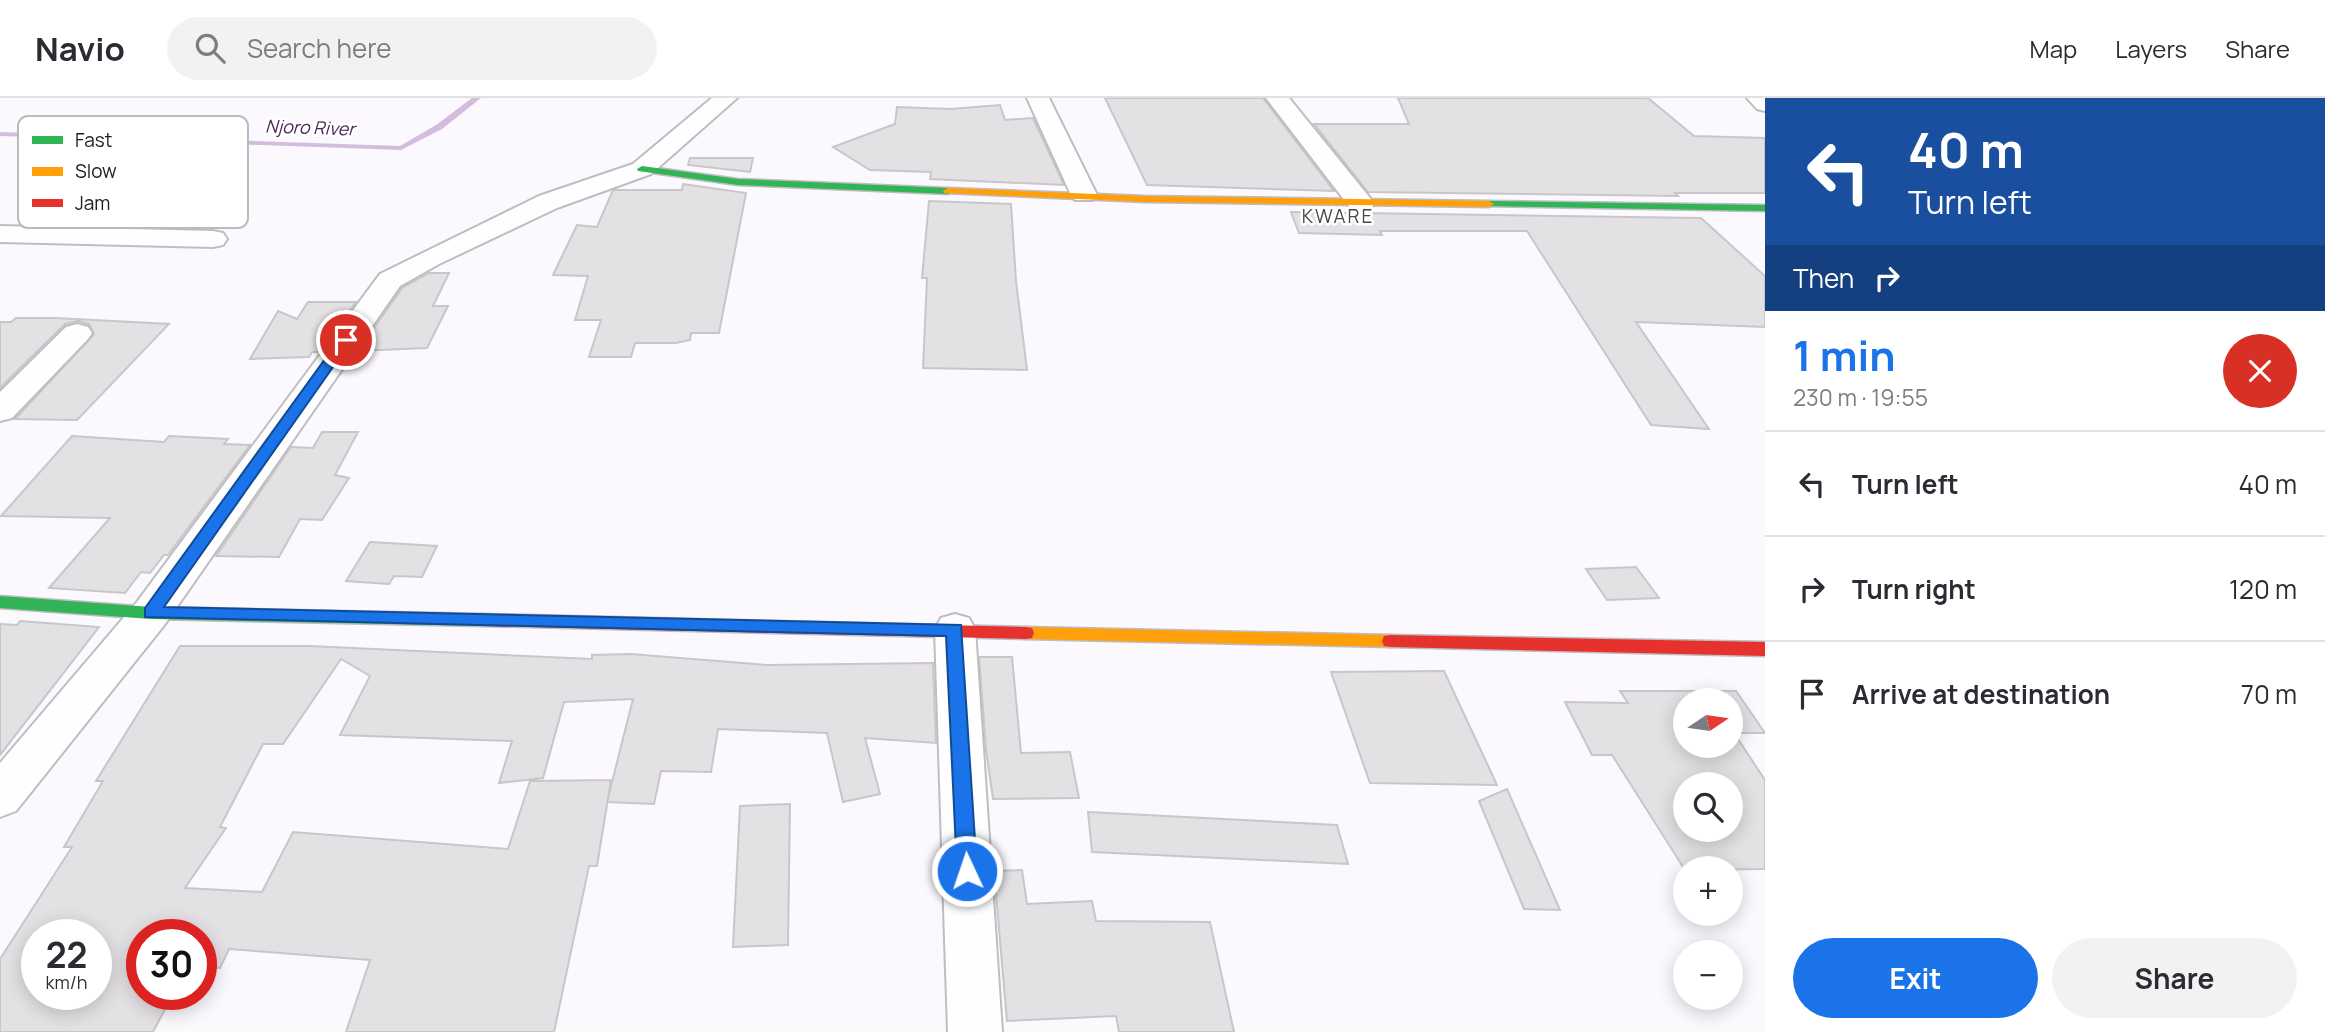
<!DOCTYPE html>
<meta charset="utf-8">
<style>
:root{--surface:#fff;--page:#f2f2f3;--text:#2b2b33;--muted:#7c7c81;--line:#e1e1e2;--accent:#1a73e8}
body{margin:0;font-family:Manrope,sans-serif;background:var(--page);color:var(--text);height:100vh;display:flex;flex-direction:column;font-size:26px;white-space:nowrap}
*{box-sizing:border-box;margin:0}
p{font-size:23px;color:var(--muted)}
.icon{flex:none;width:38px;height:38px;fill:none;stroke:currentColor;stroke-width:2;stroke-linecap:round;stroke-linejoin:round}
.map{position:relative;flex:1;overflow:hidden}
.panel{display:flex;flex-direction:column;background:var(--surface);width:560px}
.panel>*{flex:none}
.guide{background:#1a4fa0;color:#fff;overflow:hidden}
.needle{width:46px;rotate:77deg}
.controls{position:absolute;left:1673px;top:590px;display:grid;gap:14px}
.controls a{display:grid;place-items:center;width:70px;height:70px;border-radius:50%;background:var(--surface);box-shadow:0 4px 18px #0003;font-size:35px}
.speed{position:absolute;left:21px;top:821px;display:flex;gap:14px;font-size:35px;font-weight:700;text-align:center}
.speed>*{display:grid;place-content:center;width:91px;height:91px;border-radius:50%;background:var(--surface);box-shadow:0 4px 18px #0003;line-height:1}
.speed small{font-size:18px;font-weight:400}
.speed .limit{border:10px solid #d22;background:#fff;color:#111}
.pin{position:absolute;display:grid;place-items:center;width:60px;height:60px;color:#fff;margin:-30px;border:4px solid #fff;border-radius:50%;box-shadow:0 2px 7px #0007}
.me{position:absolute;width:77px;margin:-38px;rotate:357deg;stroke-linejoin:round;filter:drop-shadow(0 0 5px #0008)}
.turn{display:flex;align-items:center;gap:24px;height:147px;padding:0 28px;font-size:32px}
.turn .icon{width:91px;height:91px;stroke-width:2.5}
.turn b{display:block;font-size:49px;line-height:60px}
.then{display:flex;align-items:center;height:66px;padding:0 28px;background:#0003;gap:14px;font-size:26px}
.round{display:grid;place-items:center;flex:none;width:74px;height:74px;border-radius:37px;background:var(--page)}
.head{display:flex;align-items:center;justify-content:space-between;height:119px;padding:0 28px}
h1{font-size:42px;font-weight:700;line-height:52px;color:var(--accent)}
.button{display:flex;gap:14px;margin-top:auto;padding:14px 28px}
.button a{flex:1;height:80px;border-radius:42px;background:var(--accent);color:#fff;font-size:28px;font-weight:700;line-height:80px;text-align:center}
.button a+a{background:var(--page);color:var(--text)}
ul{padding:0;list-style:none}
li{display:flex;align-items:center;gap:21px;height:105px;padding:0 28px;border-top:2px solid var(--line)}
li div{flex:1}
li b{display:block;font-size:26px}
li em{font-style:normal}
header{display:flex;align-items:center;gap:42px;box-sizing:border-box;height:98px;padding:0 35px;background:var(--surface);border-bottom:2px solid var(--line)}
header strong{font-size:33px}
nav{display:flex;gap:38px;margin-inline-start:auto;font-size:24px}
.search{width:490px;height:63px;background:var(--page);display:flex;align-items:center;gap:18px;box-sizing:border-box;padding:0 24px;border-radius:38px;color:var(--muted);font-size:26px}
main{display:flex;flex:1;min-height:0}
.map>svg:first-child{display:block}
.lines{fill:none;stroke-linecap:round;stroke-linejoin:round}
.stream{fill:#d3bddc;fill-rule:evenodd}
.building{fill:#e4e1e5;stroke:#c9c6ca;stroke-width:2;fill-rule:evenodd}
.street-casing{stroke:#c0bdc2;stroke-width:4}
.fast-casing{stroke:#c0bdc2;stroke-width:3}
.slow-casing{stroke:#c0bdc2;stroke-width:3}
.jam-casing{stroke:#c0bdc2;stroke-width:3}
.street{fill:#fffeff;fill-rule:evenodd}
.fast{fill:#30b455;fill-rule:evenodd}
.slow{fill:#ff9f0a;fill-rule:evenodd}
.jam{fill:#e5322d;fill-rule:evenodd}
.route{fill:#1a73e8;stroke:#114b97;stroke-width:2}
.labels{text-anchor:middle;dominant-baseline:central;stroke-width:5;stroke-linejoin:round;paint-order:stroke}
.far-water-label{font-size:18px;font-style:italic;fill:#4c2559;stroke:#fff}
.far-quarter-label{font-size:19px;letter-spacing:2px;fill:#4d464f;stroke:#fff}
.key{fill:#fff;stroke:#bcbbbc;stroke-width:2}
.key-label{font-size:19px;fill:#1e1c1f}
</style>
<header>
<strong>Navio</strong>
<div class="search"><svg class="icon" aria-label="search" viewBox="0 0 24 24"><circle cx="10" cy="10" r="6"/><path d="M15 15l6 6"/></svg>Search here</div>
<nav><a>Map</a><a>Layers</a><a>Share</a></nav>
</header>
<main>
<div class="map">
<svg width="1765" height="934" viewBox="0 0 1765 934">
<rect width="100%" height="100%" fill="#fcf9fe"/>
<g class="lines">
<path class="stream" d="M472,0H481L442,31L401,52L0,38V34L400,48L436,27Z"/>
</g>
<g class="building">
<path d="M1105,0H1263L1334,93L1147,87Z"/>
<path d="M1398,0H1648L1694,38L1765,40V95H1675L1678,98L1368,94L1314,26H1409Z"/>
<path d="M1000,7L1005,22L1033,20L1064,87L930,81L931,74L870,72L833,49L895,26L897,9L951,11Z"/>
<path d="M690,60H753L750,74L688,67Z"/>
<path d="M683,86L746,95L719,235H691L690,242L676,245H635L631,259H589L601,222H575L588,178L553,177L577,127L597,129L613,92H682Z"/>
<path d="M929,103L1011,106L1016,183L1027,272L923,270L927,180H922Z"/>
<path d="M1291,114L1701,120L1765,178V229L1636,224L1709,331L1651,327L1527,133H1380L1382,137L1299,135Z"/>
<path d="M429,175H449L433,208H448L427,250L358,253L402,190Z"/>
<path d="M308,204H356L319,254H312L309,259L250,261L278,213L297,221Z"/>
<path d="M16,220H55L169,226L77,322L15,321L94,236L89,226L78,223L65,226L0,290V224H11Z"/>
<path d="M322,334H358L335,377L349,380L322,422L300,421L279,459L216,458L291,349L313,350Z"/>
<path d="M72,338L164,344L169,338L228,341L224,346L250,347L168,457H164L150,475L141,474L125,495L49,490L110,420L1,418Z"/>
<path d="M370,444L437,448L422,479L394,478L389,486L346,483Z"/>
<path d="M1636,469L1659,500L1607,502L1586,471Z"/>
<path d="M20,523L99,529L0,657V526L17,527Z"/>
<path d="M180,548H309L592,561V557L631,556L766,567L933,565L936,645L865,640L880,696L843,704L827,635L718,631L711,674L661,673L654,706L607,704L633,601L564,604L543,680L499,685L512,643L340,637L370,578L341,561L283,646H263L220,729L226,730L185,790L262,794L293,734L508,751L530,683L611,682L597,768H589L554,934H346L370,862L229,851L220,870L201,869V836H142V896H173L153,934H0V861L72,749H64L103,683H96ZM37,836H96V896H37Z"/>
<path d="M979,559H1012L1021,655L1070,654L1079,700L993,701L986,652Z"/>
<path d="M1444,573L1497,687L1370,685L1331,574Z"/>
<path d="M1620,593H1736L1765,635H1734L1765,682V771L1685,772L1612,657H1592L1565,604L1628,605ZM1685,602H1731V648H1685ZM1685,686H1731V732H1685Z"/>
<path d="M1507,691L1560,812L1524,811L1479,703Z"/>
<path d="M790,706L788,847L733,849L740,708Z"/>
<path d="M1088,714L1337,727L1348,766L1092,754Z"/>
<path d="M1022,772L1027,806L1092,803L1096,823L1210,824L1234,934H1119L1116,918L1007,923L994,773Z"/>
</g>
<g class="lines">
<defs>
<g id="street">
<path d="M712,0H737L651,76L557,110L439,166L400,188L165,526L16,713L0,719V665L137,504L380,176L539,98L633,66Z"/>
<path d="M1027,0H1049L1097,97L1093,102H1075L1071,97Z"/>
<path d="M1266,0H1289L1370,100L1374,106L1370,112H1352Z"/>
<path d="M1747,0H1765V13L1757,11Z"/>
<path d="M0,128L213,133L223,135L227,141L223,147L213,149L0,144Z"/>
<path d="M77,226L88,229L92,235L88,241L12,320L0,323V294L66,229Z"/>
<path d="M955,516L969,520L975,531L1002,934H948L935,531L941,520Z"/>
</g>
<g id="fast">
<path d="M642,68L738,81L948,90L953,93L948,96L738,87L638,73L637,71Z"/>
<path d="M1489,103L1765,107V113L1485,108L1484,106Z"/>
<path d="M0,498L151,509L482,516L488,518L490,522L488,526L482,528L151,521L0,510Z"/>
</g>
<g id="slow">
<path d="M948,90L1145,98L1489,103L1494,106L1489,109L1145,104L944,95L943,93Z"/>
<path d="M1026,529L1390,537L1396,538L1398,543L1396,548L1390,549L1026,541L1020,540L1018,535L1020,530Z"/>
</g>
<g id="jam">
<path d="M482,516L1026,529L1032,530L1034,535L1032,540L1026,541L482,528L476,526L474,522L476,518Z"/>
<path d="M1390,537L1765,544V558L1390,549L1384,548L1382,543L1384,538Z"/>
</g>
</defs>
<use href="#street" class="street-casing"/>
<use href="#fast" class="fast-casing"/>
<use href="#slow" class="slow-casing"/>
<use href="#jam" class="jam-casing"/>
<use href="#street" class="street"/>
<use href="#fast" class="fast"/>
<use href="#slow" class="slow"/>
<use href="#jam" class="jam"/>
</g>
<path class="route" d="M346,238L352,242L164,509L961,527L977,773L974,780L967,782L960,780L957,773L946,538L145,519V510L341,239Z"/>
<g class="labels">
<g class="far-water-label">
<text transform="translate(310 29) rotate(2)">Njoro River</text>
</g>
<g class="far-quarter-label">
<text x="1338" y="118">KWARE</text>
</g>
</g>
<rect x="18" y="18" width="230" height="112" rx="10" class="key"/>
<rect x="32" y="38" width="31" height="8" fill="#30b455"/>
<rect x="32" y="69" width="31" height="9" fill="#ff9f0a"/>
<rect x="32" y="101" width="31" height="8" fill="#e5322d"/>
<g class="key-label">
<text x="75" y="49">Fast</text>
<text x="75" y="80">Slow</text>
<text x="75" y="112">Jam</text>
</g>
</svg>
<div class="controls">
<a><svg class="needle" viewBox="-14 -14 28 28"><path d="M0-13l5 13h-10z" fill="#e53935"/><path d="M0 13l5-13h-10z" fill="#7c7c81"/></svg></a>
<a><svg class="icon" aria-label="search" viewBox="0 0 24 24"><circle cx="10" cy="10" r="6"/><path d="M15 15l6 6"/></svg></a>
<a>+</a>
<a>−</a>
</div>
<div class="speed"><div>22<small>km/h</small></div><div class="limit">30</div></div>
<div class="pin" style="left:346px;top:242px;background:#d93025"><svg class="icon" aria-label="arrive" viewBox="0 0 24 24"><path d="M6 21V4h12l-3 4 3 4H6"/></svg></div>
<svg class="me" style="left:967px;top:773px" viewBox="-20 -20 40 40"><circle r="17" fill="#1a73e8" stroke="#fff" stroke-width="3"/><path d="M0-11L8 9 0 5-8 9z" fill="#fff"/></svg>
</div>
<section class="panel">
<div class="guide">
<div class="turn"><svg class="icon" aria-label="left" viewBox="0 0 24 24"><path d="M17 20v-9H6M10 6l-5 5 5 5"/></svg><div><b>40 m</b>Turn left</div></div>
<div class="then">Then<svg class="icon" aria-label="right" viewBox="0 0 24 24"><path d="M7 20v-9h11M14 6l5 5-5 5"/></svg></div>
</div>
<div class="head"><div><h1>1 min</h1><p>230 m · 19:55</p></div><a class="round" style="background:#d93025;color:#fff"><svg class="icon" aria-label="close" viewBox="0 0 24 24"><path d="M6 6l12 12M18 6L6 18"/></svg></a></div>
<ul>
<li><svg class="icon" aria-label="left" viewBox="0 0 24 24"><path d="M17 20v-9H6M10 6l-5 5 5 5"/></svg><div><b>Turn left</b></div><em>40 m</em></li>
<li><svg class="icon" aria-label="right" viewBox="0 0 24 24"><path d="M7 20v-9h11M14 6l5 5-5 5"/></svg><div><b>Turn right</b></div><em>120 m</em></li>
<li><svg class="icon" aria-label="arrive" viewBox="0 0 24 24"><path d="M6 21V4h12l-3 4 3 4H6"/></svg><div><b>Arrive at destination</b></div><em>70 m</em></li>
</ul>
<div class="button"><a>Exit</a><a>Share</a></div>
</section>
</main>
